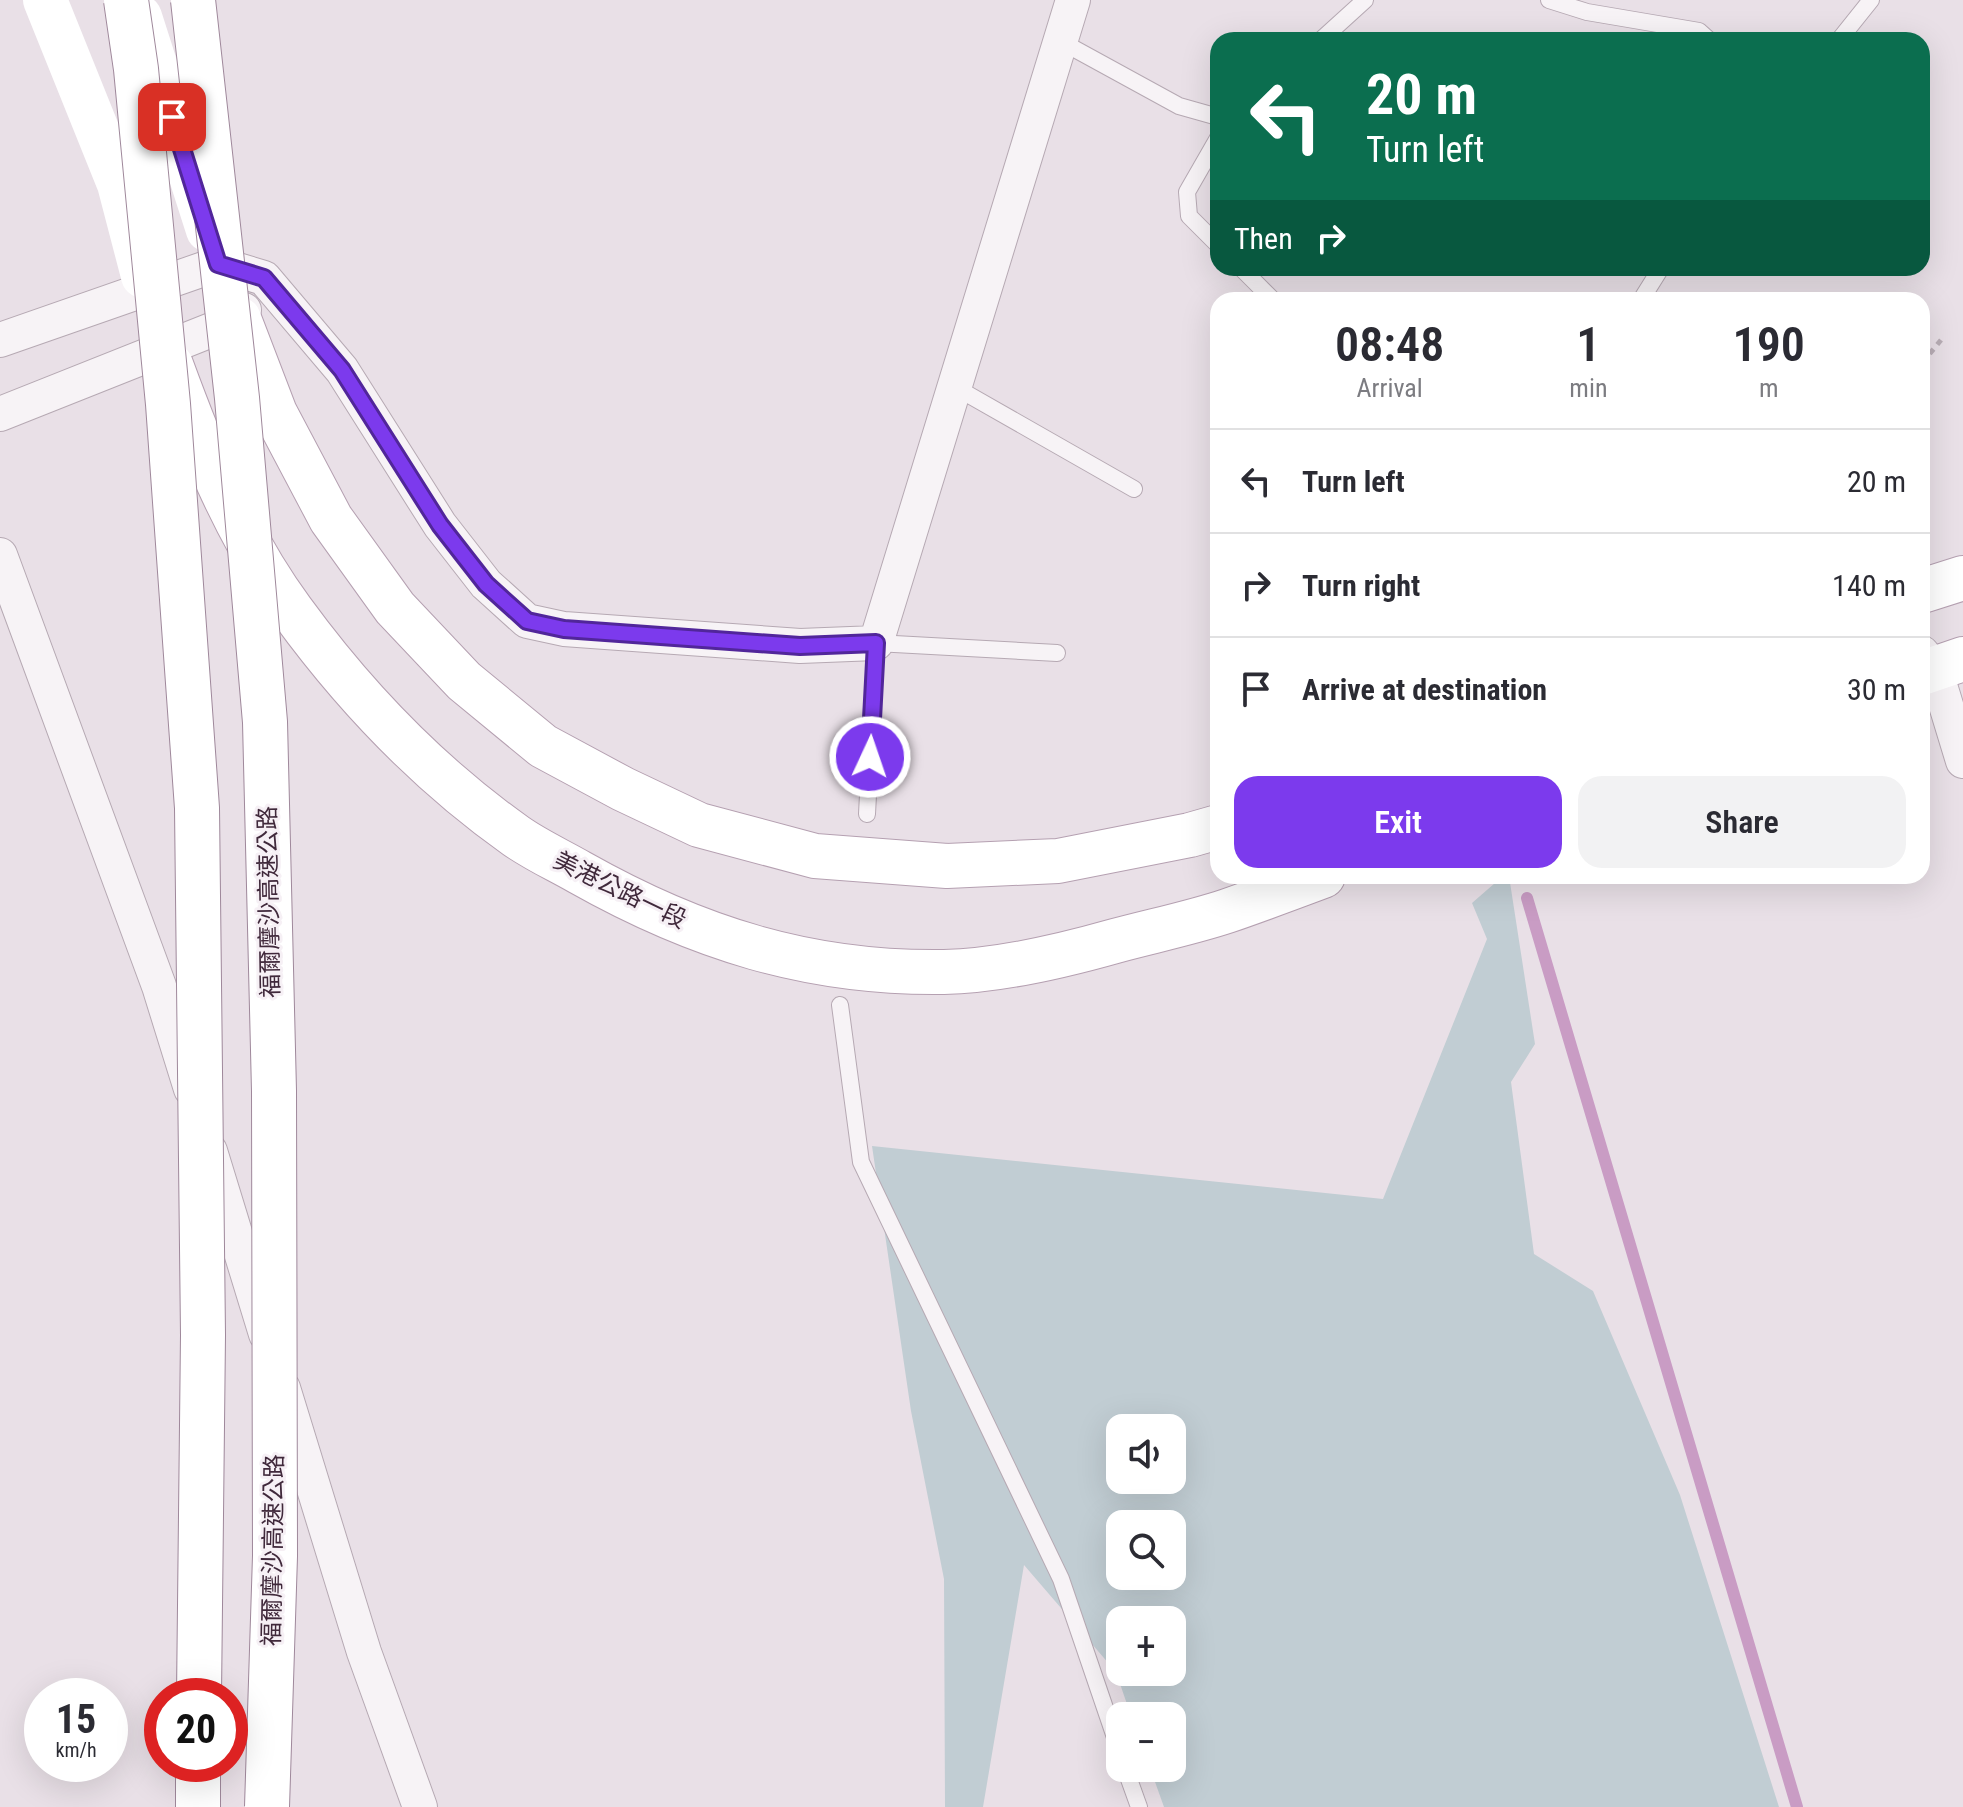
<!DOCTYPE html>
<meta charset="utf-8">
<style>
:root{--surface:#fff;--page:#f2f2f3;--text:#2b2b33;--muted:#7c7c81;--line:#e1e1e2;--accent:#7c3aed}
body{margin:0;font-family:"Roboto Condensed","Noto Sans TC",sans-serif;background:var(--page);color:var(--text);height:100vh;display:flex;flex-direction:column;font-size:30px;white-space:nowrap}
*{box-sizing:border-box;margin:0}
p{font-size:26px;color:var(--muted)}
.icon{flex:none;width:44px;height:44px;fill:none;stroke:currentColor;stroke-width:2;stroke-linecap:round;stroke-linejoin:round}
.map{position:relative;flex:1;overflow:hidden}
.drawer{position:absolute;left:1210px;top:292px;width:720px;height:592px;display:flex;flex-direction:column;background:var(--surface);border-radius:24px;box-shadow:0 8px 32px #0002}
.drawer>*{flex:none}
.hud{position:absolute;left:1210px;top:32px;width:720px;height:244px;border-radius:24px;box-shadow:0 8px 32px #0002;background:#0b6e4f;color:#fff;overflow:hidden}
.tools{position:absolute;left:1106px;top:1414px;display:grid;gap:16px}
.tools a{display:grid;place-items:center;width:80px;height:80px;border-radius:16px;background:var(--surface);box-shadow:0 8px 32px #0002;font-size:40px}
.speed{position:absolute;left:24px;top:1678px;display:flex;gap:16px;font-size:40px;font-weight:700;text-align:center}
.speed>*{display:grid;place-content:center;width:104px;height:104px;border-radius:50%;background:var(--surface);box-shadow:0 8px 32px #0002;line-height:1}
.speed small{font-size:20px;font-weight:400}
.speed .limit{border:12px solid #d22;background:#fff;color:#111}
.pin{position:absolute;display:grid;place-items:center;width:68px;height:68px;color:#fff;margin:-34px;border-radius:16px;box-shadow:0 4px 12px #0006}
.me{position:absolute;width:88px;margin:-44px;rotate:3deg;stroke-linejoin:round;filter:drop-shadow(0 0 6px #0008)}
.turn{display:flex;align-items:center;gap:28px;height:168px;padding:0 24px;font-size:36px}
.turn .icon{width:104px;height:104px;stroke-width:2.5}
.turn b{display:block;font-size:56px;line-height:68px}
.then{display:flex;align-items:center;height:76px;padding:0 24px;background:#0003;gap:16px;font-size:30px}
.eta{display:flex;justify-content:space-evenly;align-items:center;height:136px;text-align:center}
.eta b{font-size:48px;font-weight:600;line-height:56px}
.primary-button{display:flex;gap:16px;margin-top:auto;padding:16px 24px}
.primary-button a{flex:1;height:92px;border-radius:24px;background:var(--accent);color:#fff;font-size:32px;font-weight:600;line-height:92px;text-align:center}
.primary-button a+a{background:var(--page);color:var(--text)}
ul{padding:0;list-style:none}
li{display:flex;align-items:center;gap:24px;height:104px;padding:0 24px;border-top:2px solid var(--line)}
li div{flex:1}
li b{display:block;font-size:30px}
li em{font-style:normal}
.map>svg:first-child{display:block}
.green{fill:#c1cdd3;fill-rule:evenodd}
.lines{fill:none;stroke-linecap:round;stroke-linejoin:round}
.stream{stroke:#c99cc4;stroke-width:12}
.lane-casing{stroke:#b6a9b3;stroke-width:18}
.street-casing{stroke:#b6a9b3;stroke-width:36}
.primary-casing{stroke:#b5a0b1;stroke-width:46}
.highway-casing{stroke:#9f889b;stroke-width:46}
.path{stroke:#b9aeb6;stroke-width:5;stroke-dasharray:6 6;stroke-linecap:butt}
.lane{stroke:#f7f3f6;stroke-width:16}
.street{stroke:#f7f3f6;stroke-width:34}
.secondary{stroke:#fff;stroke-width:44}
.primary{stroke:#fff;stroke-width:44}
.highway{stroke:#fff;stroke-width:44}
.highway-bridge-casing{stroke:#9f889b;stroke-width:46;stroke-linecap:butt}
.highway-bridge{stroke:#fff;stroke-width:44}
.route-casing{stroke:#51269a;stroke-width:20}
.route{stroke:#7c3aed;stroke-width:14}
.labels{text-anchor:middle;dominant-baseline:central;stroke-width:6;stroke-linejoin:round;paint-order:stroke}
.street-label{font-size:24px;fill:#40293b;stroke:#f6f0f5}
</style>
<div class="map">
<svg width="1963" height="1807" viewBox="0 0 1963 1807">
<rect width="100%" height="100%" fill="#e9e0e7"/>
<path class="green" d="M1503,876H1509L1535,1044L1511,1082L1534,1254L1593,1291L1680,1495L1779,1807H1164L1150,1768H1172V1716H1131L1116,1672L1024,1565L983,1807H945L944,1579L911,1411L872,1146L1383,1199L1487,939L1472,903ZM1120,1428H1172V1480H1120ZM1120,1524H1172V1576H1120ZM1120,1620H1172V1672H1120Z"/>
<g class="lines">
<path class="stream" d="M1527,898L1797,1807"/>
<defs>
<g id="lane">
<path d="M1549,0L1587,12L1699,31L1709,40"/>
<path d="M1321,40L1365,0"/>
<path d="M1839,40L1871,0"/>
<path d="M1062,42L1179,106L1218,117"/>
<path d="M1218,138L1187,192L1189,216L1218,245"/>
<path d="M1241,268L1273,300"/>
<path d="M1641,300L1661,268"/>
<path d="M955,387L1134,489"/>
<path d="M867,814L876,643L1057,653"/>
<path d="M840,1005L861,1162L1061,1579L1120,1752"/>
<path d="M1125,1768L1139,1807"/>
</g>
<g id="street">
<path d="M0,340L218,264L264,278L342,370L440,525L486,584L527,621L564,629L800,646L876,643L1073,0"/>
<path d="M0,414L239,319L244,310"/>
<path d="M0,555L159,986L191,1089"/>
<path d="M1922,653L1935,669L1963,761"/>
<path d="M210,1151L266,1334"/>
<path d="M283,1388L364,1652L420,1807"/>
</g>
<g id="primary">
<path d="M239,319L275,413L331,519L395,608L464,681L543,746L623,789L699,825L815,856L947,866L1058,861L1190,835L1218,827"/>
<path d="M171,365C202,450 238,538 292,611C354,696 430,775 516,836C536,850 558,860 579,872C696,938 809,974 944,972C1000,971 1062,956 1115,941C1152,931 1191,923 1227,911C1259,900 1291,888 1323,876"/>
<path d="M1922,591L1963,578"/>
<path d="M1922,673L1963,659"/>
</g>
<path id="highway" d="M198,1807V1764"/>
</defs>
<use href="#lane" class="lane-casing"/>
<use href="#street" class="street-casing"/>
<use href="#primary" class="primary-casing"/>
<use href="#highway" class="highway-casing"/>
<path class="path" d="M1922,363L1941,340"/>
<use href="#lane" class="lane"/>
<use href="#street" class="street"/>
<g class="secondary">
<path d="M45,0L119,184L143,276"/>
<path d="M140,17L208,230"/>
</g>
<use href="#primary" class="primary"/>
<use href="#highway" class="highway"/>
<defs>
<g id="highway-bridge">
<path d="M126,0L136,69L168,404L197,808L203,1335L199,1696"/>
<path d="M193,0L237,398L265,722L274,1091L275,1556L267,1807"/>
</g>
</defs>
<use href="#highway-bridge" class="highway-bridge-casing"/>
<use href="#highway-bridge" class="highway-bridge"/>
</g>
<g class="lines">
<defs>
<path id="route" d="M172,117L218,264L264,278L342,370L440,525L486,584L527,621L564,629L800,646L876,643L870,757"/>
</defs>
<use href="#route" class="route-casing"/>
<use href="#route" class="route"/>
</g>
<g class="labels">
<g class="street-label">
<text transform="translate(620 890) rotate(26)">美港公路一段</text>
<text transform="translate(269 902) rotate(-91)">福爾摩沙高速公路</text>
<text transform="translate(273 1550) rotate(-89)">福爾摩沙高速公路</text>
</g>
</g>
</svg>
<div class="tools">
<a><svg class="icon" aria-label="sound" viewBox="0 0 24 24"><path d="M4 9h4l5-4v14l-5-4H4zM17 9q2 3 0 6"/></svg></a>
<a><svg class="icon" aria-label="search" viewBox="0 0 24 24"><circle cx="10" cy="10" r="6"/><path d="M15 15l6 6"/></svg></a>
<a>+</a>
<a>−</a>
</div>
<div class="speed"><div>15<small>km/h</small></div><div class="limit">20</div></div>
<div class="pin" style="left:172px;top:117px;background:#d93025"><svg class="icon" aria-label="arrive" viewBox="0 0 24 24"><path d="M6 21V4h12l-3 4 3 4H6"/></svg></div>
<svg class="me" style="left:870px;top:757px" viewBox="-20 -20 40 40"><circle r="17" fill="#7c3aed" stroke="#fff" stroke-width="3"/><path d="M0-11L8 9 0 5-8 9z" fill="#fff"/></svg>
<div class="hud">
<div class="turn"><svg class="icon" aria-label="left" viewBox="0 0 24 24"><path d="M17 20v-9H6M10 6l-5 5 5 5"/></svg><div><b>20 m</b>Turn left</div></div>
<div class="then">Then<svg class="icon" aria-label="right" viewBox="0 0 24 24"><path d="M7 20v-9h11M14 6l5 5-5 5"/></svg></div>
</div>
<section class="drawer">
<div class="eta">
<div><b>08:48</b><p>Arrival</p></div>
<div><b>1</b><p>min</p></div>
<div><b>190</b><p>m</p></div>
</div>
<ul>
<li><svg class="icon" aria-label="left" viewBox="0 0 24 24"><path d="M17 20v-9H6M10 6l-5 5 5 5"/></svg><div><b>Turn left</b></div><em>20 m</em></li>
<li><svg class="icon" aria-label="right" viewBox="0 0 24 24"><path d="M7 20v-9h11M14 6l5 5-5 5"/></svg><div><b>Turn right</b></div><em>140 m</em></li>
<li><svg class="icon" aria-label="arrive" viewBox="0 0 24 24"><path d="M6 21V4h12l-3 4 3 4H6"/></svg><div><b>Arrive at destination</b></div><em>30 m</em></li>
</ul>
<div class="primary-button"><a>Exit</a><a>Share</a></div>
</section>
</div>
